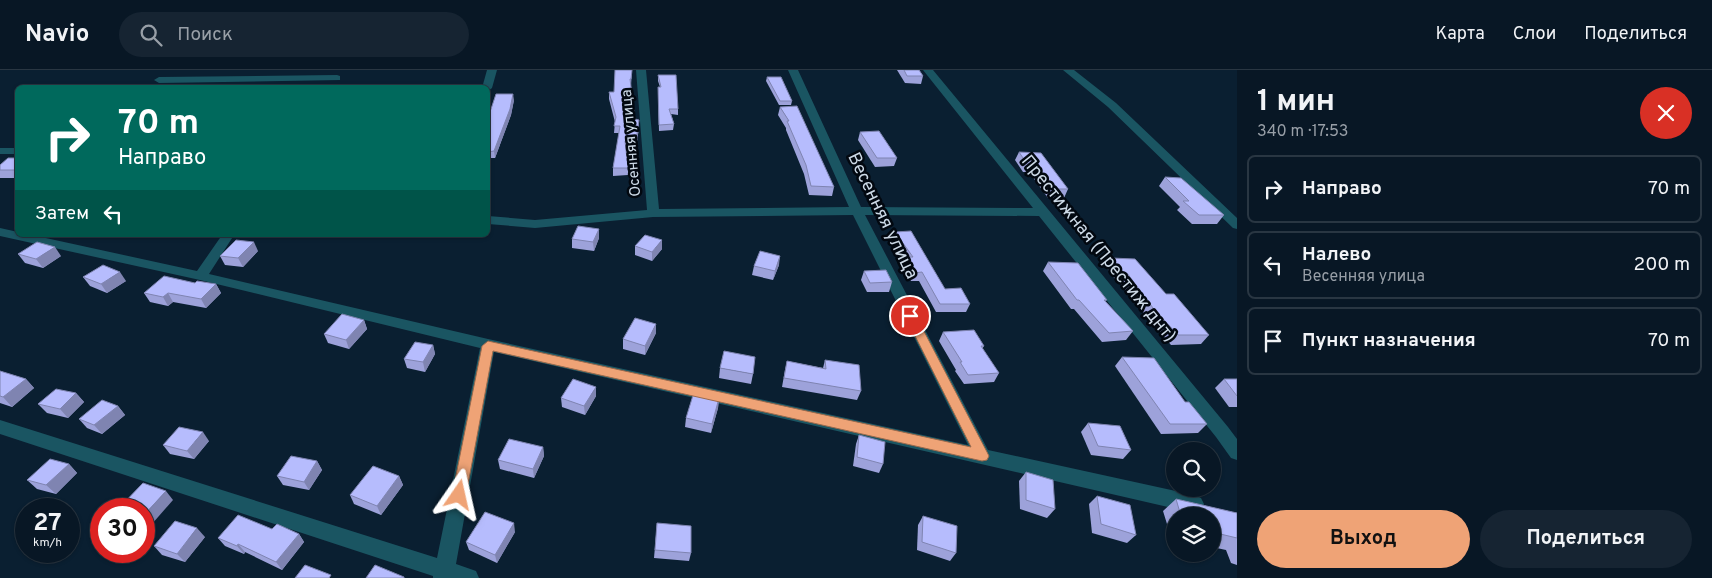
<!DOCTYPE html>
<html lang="ru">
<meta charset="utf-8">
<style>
:root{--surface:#081725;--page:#162432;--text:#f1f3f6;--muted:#989fa7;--line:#293642;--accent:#efa376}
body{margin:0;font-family:Overpass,sans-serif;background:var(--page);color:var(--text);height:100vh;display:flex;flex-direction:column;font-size:19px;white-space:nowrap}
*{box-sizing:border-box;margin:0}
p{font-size:16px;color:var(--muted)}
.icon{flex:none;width:28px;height:28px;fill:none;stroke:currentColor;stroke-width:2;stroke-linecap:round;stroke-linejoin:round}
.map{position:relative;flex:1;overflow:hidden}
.details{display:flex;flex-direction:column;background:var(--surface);width:475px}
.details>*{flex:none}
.hud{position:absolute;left:15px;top:15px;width:475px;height:152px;border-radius:8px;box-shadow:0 1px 4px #0004,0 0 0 1px var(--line);background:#00695c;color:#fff;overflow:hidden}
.buttons{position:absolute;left:1166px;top:372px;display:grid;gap:10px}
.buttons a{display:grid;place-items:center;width:55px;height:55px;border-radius:50%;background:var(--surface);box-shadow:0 1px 4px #0004,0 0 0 1px var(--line);font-size:25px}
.speed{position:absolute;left:15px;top:428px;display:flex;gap:10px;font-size:25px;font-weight:700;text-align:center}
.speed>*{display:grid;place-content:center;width:65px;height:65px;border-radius:50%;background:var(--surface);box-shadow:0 1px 4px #0004,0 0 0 1px var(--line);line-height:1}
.speed small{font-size:12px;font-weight:400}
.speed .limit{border:8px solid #d22;background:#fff;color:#111}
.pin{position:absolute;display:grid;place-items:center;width:42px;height:42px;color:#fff;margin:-21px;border:2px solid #fff;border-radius:50%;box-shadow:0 1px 5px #0007}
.me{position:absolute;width:55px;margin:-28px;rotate:11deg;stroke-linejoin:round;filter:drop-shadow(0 0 4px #0008)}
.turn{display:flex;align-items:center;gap:18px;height:105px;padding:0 20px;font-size:22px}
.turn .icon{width:65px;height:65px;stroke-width:2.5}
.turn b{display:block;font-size:35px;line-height:42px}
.then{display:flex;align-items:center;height:48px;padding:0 20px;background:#0003;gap:10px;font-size:19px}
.round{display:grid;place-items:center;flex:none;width:52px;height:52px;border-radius:26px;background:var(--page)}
.headline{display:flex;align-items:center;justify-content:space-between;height:85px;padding:0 20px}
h1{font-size:30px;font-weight:700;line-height:38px}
.button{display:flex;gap:10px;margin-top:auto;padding:10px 20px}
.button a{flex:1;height:58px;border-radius:30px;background:var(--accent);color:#111;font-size:20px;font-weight:700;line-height:58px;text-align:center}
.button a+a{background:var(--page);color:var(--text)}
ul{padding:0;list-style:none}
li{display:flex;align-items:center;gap:15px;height:68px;margin:0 10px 8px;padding:0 10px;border:2px solid var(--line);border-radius:8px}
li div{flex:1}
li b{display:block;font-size:19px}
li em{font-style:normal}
header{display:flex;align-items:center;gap:30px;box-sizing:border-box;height:70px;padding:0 25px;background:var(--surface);border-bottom:1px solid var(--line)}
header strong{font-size:24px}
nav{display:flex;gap:28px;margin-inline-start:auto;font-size:18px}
.search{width:350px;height:45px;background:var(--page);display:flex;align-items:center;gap:12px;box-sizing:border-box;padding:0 18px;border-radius:28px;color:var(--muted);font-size:19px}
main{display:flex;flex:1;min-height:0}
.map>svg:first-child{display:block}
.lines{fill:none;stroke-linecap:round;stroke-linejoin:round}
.street{fill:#1a5562;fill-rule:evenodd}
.wall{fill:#9da2da}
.shaded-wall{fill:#7f84b1}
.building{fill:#b6bcfd;stroke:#7f84b1}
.route{fill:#efa376;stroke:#9b6a4d}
.labels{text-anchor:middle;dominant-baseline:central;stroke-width:5;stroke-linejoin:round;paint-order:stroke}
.far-street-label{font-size:15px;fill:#ccd9e6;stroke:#020810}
.street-label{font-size:18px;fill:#ccd9e6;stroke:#020810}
</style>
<header>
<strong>Navio</strong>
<div class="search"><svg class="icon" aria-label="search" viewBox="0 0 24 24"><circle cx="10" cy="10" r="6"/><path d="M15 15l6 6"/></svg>Поиск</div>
<nav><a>Карта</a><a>Слои</a><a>Поделиться</a></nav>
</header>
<main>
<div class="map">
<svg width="1237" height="508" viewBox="0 0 1237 508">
<rect width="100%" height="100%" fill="#0a1f31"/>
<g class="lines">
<g class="street">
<path d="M487,0H497L492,18L488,21V18H482Z"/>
<path d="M636,0H646L659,139L849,137L788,0H798L861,137L1033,138L923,0H933L1228,357L1237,369V390L1231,388L1216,367L1039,146L865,145L988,380L1194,425L1201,428L1204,434L1201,440L1194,443L494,282L456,494L476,501L479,508H433V506L0,364V350L437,488L480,278L200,210L0,166V158L18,162V165H32L197,201L222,165H234L209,204L488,269L968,375L853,145L653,147L535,158L488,154V146L535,150L647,140Z"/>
<path d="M1063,0H1074L1116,33L1237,148V159L1233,158L1108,37Z"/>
<path d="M337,5L340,6V10L159,13L154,10L159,7Z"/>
<rect x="0" y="78" width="18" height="6"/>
</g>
</g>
<g class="wall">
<path d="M632,0L631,16L635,49L639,57L636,79L626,78L628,98V105L613,106V98L619,63H614L615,52L609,29V22H614Z"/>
<path d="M897,0H919L923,6L921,14L905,13Z"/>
<path d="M658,5L678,39V45L671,44L674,54L673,60L659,61L658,23L660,17L658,11Z"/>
<path d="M767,7L792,31L791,35H779L766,11Z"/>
<path d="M514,30L511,45L495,88H488V48Z"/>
<path d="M780,37L834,117L832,126L809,125L804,104L786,60V58L778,45Z"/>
<path d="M860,62L897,88L894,96L875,97L858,70Z"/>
<path d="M1019,82L1068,119L1064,128H1048L1029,102H1023L1015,90Z"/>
<path d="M18,88V108H0V95Z"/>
<path d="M1165,107L1224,145L1217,154H1192L1177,140L1180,137L1159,116Z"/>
<path d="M599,159V168L594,181L572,178V169Z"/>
<path d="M895,162L945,219L970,234L966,242H936L919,211H911L902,195L905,188L892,170Z"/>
<path d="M635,176L662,179L652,191L635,185Z"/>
<path d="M258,181L243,197L225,195L220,186Z"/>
<path d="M18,184L61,186L43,198L25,193Z"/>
<path d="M1111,188L1166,224L1209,265L1201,274L1171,275L1147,247L1120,213H1118L1106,197Z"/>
<path d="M1048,192L1107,230L1105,231L1133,261L1126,270L1102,272L1074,239H1071L1043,201Z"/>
<path d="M779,195L773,210L752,205L754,196Z"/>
<path d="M864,201L892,212L889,222H867L861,210Z"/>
<path d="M83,207L126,211L107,223L90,216Z"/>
<path d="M195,213L216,214L221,223L206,238L173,232L168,236L150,232L144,223Z"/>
<path d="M364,250L367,259L349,279L328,273L324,264Z"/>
<path d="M943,262L984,276L982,279L999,303L994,312L964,314L955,301L956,300L939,271Z"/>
<path d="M656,263L645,285L623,279V269Z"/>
<path d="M433,275L435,284L425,302L407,298L404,289Z"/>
<path d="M1122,287L1185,332L1207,354L1198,363L1161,364L1115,296Z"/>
<path d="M825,290L861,321L857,330L782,317L785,300L787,291L823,298Z"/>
<path d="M720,298L753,304L751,314L719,308Z"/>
<path d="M0,301L26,309L34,318L12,337L0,333Z"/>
<path d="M1224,309H1237V337H1229L1215,318Z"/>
<path d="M76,323L84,332L68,348L47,343L38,334Z"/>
<path d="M596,326L585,345L562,337L561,328Z"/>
<path d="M719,328L718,338L711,363L685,357L686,348Z"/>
<path d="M118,336L125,345L102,364L87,358L79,349Z"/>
<path d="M1088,353L1131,380L1123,389L1091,385L1081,362Z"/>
<path d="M859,365L883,394L879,403L853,396L856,374Z"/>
<path d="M209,371L194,389L170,384L163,375Z"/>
<path d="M543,377L544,386L534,408L500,399L498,390Z"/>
<path d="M317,391L322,400L309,420L283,415L277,406Z"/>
<path d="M69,394L77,403L56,424L37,419L27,410Z"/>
<path d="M1026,402L1055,439L1047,448L1020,439L1019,411Z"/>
<path d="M399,406L403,415L381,445L354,434L350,425Z"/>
<path d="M1097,426L1136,465L1127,473L1092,463L1089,434Z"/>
<path d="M1176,429L1237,443V495L1231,493L1226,480L1212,477V446H1175V467H1171L1163,441Z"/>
<path d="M923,446L956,483L950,491L917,480L918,455Z"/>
<path d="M657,453L691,483L689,491L654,488Z"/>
<path d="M272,459L299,464L304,472L282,500L245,482L244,484L225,476L218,468Z"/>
<path d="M515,462L497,493L469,480L466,472Z"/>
<path d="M205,467L185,492L162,485L154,476Z"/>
</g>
<g class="shaded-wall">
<path d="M513,24L514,30L511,45L495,88L494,81Z"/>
<path d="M639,50V57L636,79V71Z"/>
<path d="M18,97V104L14,100Z"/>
<path d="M599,159V168L594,181L593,172Z"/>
<path d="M662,170V179L652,191V182Z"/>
<path d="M254,172L258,181L243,197L238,188Z"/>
<path d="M55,177L61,186L43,198L36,189Z"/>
<path d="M780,186L779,195L773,210L775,201Z"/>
<path d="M120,202L126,211L107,223L101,214Z"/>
<path d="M216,214L221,223L206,238L201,229Z"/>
<path d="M168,223L173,232L168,236L163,227Z"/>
<path d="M364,250L367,259L349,279L346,270Z"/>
<path d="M656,254V263L645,285V276Z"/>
<path d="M433,275L435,284L425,302L423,292Z"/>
<path d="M26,309L34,318L12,337L3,327Z"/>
<path d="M596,317V326L585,345L584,336Z"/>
<path d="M76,323L84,332L68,348L60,339Z"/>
<path d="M719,328L718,338L711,363L712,354Z"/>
<path d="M118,336L125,345L102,364L94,355Z"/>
<path d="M203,362L209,371L194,389L187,381Z"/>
<path d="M543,377L544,386L534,408L533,399Z"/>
<path d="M317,391L322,400L309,420L304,412Z"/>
<path d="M69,394L77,403L56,424L46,415Z"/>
<path d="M399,406L403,415L381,445L377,436Z"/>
<path d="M166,421L173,430L144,463V445Z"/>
<path d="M514,453L515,462L497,493L495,485Z"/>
<path d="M197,458L205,467L185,492L177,484Z"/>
<path d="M299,464L304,472L282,500L276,492Z"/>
<path d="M238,474L245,482L244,484L237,476Z"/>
</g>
<g class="building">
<path d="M615,0H632L631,9H630L635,49L639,50L636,71H625L628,98H613L620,56H614L616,47L609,22H614Z"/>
<path d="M904,0H919L923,6H907Z"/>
<path d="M658,5H676L678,39H669L674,54L659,55L658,17H661Z"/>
<path d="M767,7H781L792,31H780Z"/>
<path d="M496,24H513L510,39L494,81L488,82V48Z"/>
<path d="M797,36L834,117L811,116L806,95L787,51H789L780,37Z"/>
<path d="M879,61L897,88H877L860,62Z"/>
<path d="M1019,82L1041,83L1068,119H1052L1033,94H1027Z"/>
<path d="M8,88H18V97L14,100H0V95Z"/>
<path d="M1165,107L1181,108L1224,145H1199L1183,131H1189Z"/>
<path d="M578,156L599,159L593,172L572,169Z"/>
<path d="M911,161L945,219L961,218L970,234H940L922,202L914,203L905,187H913L895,162Z"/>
<path d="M645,165L662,170L652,182L635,176Z"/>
<path d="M236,170L254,172L238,188L220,186Z"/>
<path d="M37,172L55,177L36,189L18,184Z"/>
<path d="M760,181L780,186L775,201L754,196Z"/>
<path d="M1111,188L1135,189L1166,224H1174L1209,265H1178L1153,238L1127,203H1124Z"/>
<path d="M1048,192L1078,193L1107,230H1104L1133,261L1109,263L1079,230H1077Z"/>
<path d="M103,195L120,202L101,214L83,207Z"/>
<path d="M886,200L892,212L870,213L864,201Z"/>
<path d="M164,206L195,213L197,211L216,214L201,229L168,223L163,227L144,223Z"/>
<path d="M342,244L364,250L346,270L324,264Z"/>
<path d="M635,248L656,254L645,276L623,269Z"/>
<path d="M974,260L984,276H981L999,303L968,305L960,292H962L943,262Z"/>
<path d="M415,272L433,275L423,292L404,289Z"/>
<path d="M724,281L755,287L753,304L720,298Z"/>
<path d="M1122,287L1154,288L1185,332H1189L1207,354H1170Z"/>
<path d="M825,290L859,295L861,321L784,308L787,291L826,299Z"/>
<path d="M0,301L26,309L3,327L0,326Z"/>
<path d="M573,309L596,317L584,336L561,328Z"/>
<path d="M1224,309H1237V326Z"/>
<path d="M56,319L76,323L60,339L38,334Z"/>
<path d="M694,322L719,328L712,354L686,348Z"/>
<path d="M102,330L118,336L94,355L79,349Z"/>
<path d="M1088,353L1120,356L1131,380L1098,376Z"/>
<path d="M179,357L203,362L187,381L163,375Z"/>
<path d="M859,365L885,372L883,394L857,387Z"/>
<path d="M509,369L543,377L533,399L498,390Z"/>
<path d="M291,386L317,391L304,412L277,406Z"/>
<path d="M50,389L69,394L46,415L27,410Z"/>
<path d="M373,396L399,406L377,436L350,425Z"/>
<path d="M1026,402L1053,410L1055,439L1026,430Z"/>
<path d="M143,413L166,421L144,445V439H118Z"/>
<path d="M1097,426L1130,435L1136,465L1101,454Z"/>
<path d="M1176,429L1237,443V468L1212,462V446H1181Z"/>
<path d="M485,442L514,453L495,485L466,472Z"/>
<path d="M238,445L272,459L277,454L299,464L276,492L238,474L237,476L218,468Z"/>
<path d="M923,446L957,456L956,483L922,472Z"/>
<path d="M175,451L197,458L177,484L154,476Z"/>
<path d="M657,453L691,456V483L655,480Z"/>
<path d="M305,495L331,505L329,508H295Z"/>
<path d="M375,495L404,507V508H366Z"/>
</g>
<path class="route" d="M910,242L916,246L987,382L989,386L987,390L982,391L493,281L466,425L464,430L459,432L454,430L452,425L482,276L488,271L971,377L905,246Z"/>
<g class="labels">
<g class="far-street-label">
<text transform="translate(632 73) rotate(-95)">Осенняя улица</text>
</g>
<g class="street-label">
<text transform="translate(882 146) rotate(64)">Весенняя улица</text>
<text transform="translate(1098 179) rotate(51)">Престижная (Престиж днт)</text>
</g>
</g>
</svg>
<div class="buttons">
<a><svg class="icon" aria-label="search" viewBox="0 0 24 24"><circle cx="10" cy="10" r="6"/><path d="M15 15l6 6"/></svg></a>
<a><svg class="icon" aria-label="layers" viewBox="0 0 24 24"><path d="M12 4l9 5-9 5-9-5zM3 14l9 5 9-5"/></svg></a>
</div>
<div class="speed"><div>27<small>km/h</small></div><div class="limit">30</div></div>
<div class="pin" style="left:910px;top:246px;background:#d93025"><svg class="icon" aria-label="arrive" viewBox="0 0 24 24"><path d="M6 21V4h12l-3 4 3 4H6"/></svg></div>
<svg class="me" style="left:459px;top:425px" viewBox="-20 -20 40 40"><path d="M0-17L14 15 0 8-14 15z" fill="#efa376" stroke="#fff" stroke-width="4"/></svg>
<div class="hud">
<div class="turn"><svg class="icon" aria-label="right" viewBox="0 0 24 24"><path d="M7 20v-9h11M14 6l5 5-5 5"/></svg><div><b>70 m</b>Направо</div></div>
<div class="then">Затем<svg class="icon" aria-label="left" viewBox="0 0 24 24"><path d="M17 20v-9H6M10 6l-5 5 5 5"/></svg></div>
</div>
</div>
<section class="details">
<div class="headline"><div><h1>1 мин</h1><p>340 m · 17:53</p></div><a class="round" style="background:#d93025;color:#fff"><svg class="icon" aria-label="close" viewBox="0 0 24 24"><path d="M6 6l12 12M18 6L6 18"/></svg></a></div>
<ul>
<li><svg class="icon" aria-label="right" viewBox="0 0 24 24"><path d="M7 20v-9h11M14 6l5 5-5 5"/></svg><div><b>Направо</b></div><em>70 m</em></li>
<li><svg class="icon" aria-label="left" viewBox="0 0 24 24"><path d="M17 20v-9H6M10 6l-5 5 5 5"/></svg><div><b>Налево</b><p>Весенняя улица</p></div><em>200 m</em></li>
<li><svg class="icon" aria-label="arrive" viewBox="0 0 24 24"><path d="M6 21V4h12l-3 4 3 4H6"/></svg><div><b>Пункт назначения</b></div><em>70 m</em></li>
</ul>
<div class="button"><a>Выход</a><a>Поделиться</a></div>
</section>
</main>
